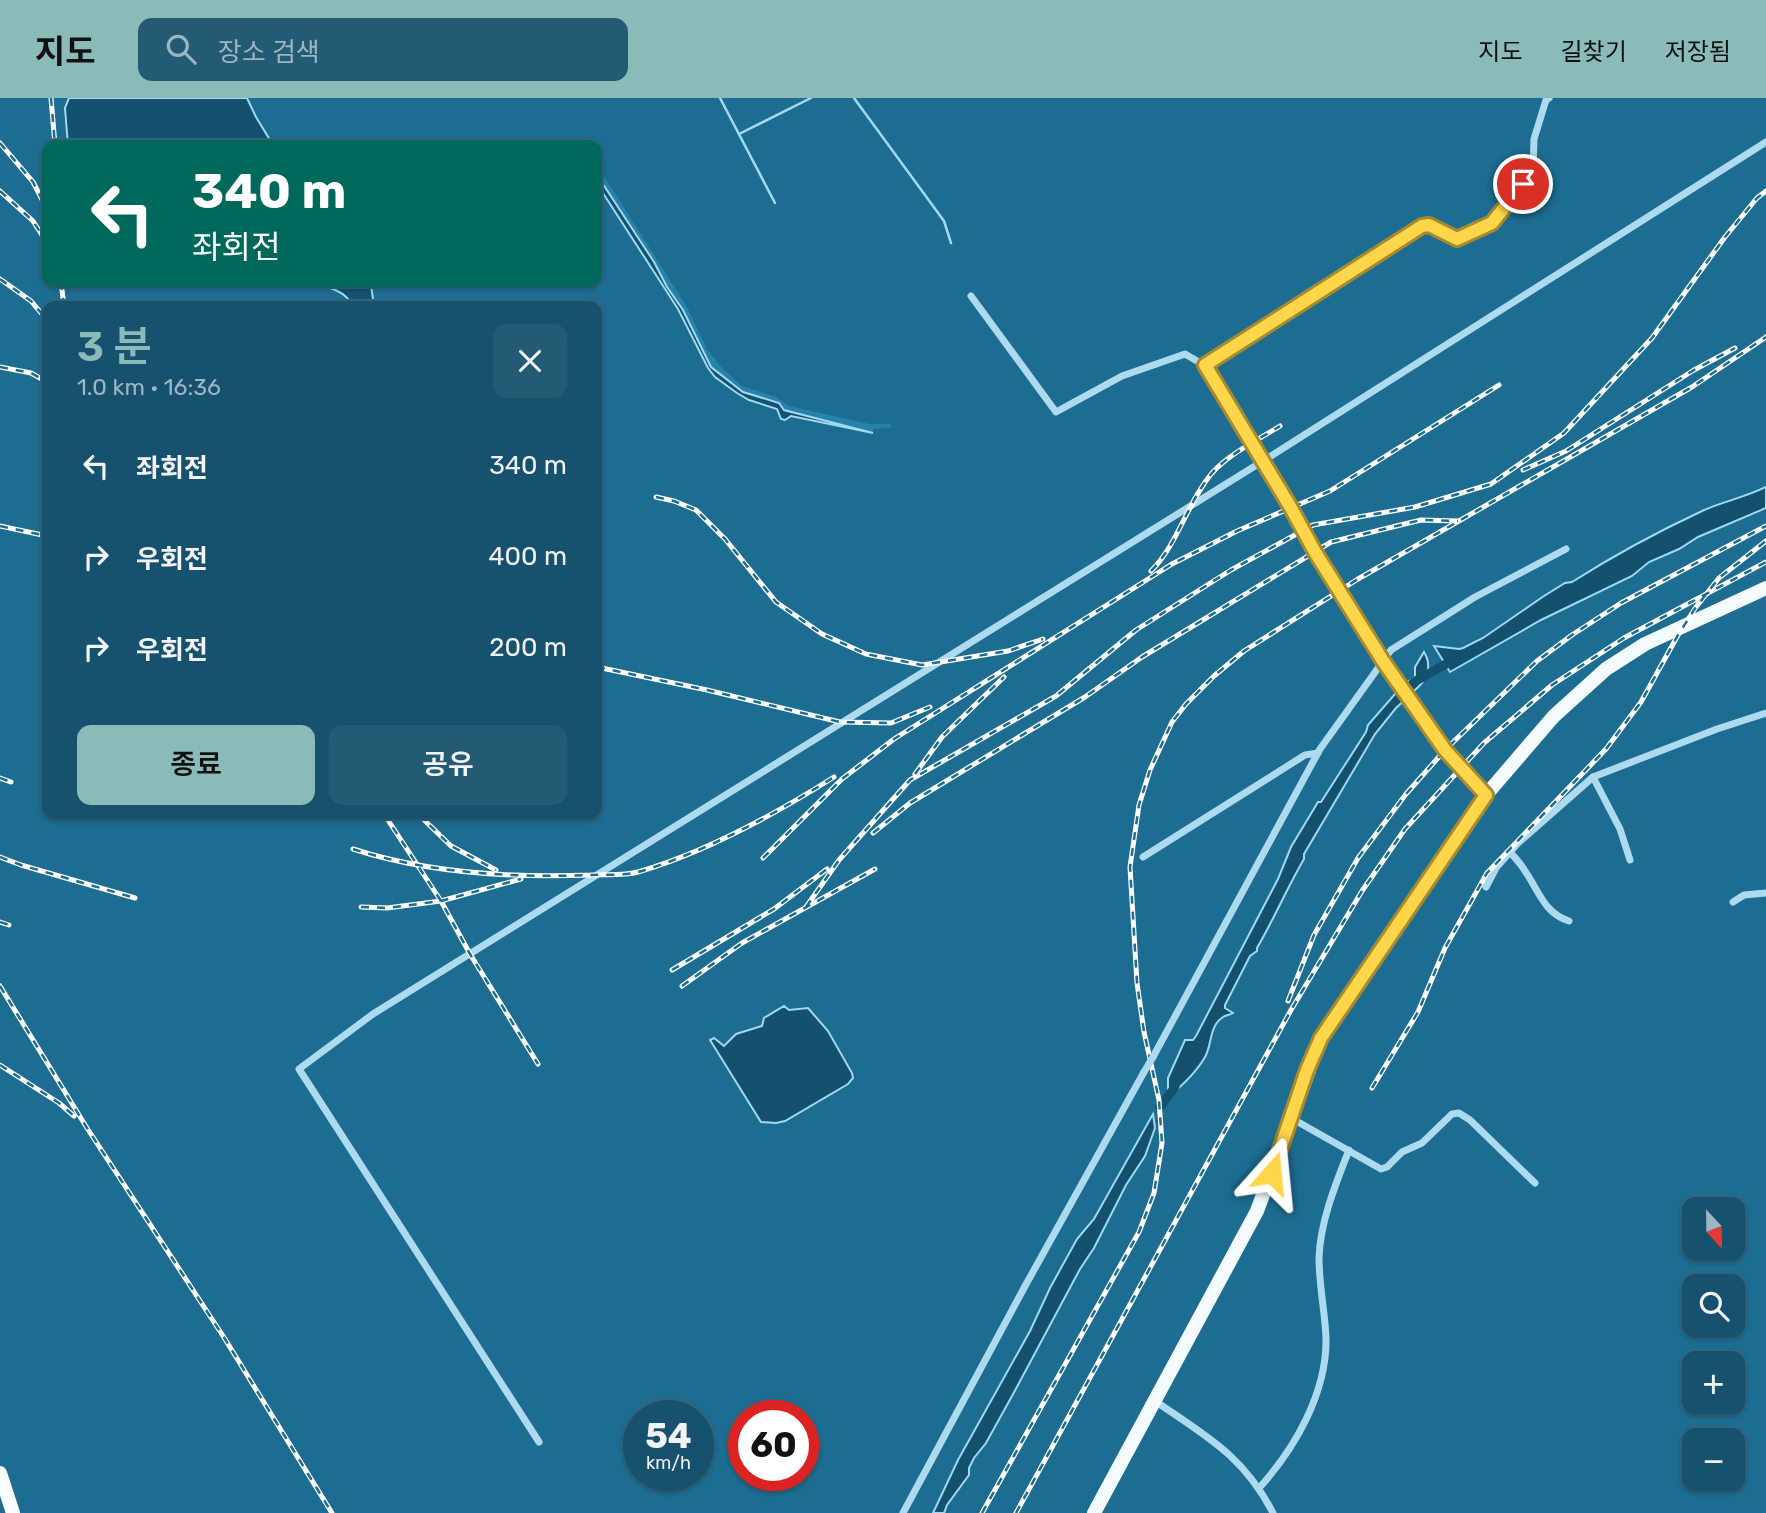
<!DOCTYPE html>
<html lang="ko">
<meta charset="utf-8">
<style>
:root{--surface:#16516d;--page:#235b75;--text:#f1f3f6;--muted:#9eb5c2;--line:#356880;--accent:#8bbbb9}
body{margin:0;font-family:Rubik,"Noto Sans KR",sans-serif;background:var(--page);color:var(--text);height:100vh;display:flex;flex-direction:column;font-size:26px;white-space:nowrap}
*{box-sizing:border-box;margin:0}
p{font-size:23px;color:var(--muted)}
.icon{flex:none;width:38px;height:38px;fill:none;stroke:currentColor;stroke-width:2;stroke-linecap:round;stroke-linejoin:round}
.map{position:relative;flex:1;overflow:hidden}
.drawer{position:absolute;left:42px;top:203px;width:560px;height:518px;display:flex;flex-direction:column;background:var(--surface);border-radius:14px;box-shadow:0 2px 5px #0004,0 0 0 2px var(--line)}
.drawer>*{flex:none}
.top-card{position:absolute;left:42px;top:42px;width:560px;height:147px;border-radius:14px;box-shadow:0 2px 5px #0004,0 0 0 2px var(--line);background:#00695c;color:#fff;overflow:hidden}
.needle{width:46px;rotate:158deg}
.controls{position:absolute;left:1682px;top:1099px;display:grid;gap:14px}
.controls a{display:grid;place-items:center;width:63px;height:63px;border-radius:14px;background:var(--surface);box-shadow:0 2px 5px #0004,0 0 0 2px var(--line);font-size:35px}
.speed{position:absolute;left:623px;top:1302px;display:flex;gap:14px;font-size:35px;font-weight:700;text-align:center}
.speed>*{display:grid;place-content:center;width:91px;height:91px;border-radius:50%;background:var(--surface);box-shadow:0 2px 5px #0004,0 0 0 2px var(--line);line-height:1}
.speed small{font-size:18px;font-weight:400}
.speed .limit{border:10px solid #d22;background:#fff;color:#111}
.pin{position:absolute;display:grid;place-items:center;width:60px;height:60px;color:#fff;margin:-30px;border:4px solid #fff;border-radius:50%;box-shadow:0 2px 7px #0007}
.me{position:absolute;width:77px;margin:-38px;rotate:18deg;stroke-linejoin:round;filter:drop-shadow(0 0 5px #0008)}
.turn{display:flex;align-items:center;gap:24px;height:147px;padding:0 35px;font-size:32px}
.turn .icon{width:91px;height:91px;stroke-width:2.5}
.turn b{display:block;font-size:49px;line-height:60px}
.round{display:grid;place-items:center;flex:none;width:74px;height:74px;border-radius:14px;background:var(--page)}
.overview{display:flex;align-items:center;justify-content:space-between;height:119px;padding:0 35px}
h1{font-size:42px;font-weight:600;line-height:52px;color:var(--accent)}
.primary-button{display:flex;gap:14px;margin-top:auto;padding:14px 35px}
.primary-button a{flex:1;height:80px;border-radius:14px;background:var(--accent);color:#111;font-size:28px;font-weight:600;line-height:80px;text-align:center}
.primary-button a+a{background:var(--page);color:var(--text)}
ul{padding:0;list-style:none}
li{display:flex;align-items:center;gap:21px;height:91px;padding:0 35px}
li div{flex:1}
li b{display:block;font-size:26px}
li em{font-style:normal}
header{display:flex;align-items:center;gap:42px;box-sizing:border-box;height:98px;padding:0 35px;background:var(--accent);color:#111}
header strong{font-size:33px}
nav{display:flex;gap:38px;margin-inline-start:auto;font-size:24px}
.search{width:490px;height:63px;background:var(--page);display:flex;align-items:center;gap:18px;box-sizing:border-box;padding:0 24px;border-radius:14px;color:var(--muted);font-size:26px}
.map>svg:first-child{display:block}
.green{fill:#2682a9}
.water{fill:#13516f;stroke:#a0d9f0;stroke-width:2}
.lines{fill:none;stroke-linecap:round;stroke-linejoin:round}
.stream{stroke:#a0d9f0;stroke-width:2.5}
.canal{stroke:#13516f;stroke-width:9}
.minor{stroke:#addaee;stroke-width:7}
.primary{stroke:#f4fbff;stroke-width:14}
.trunk{stroke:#fafdff;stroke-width:14}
.rail-casing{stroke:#fff;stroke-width:5}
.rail{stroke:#1d6c91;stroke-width:2.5;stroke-dasharray:8;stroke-linecap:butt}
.minor-bridge{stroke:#addaee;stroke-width:7}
.route-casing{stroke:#a68a30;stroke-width:18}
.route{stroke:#ffd54a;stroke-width:12}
</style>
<header>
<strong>지도</strong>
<div class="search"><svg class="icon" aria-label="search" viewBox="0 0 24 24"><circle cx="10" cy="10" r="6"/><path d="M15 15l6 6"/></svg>장소 검색</div>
<nav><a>지도</a><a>길찾기</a><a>저장됨</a></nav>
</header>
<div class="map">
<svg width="1766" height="1415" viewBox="0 0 1766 1415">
<rect width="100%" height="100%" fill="#1d6c91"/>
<path class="green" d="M597,67L687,209L707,251L720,268L742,288L776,299L789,308L869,326H890L892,329L874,331L872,334L784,312L743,294L711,269L683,212L667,189L654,164L597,77Z"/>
<g class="water">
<path d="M69,0H247L256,19L273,47H68L65,10Z"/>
<path d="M597,77L654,164L667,189L683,212L711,269L743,294L779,305L784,312L873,335L791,318L785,322L781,321L777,311L749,302L737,295L715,279L708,270L678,211L601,92L597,84Z"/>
<path d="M304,184H358L360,187H371L374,208H353C343,189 323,189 304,184Z"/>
<path d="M1766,389V410L1698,439L1679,451L1649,464L1632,478L1541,522L1450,574L1434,548L1459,551L1463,550L1483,540L1544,498L1565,485L1572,484C1613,458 1655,435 1700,414C1720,404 1744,400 1766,389Z"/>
<path d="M1424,554C1433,568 1427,582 1414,593L1409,583L1415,579V569Z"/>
<path d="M1401,589L1408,599L1396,610L1375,636L1304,756V761C1287,790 1274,821 1257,850V853L1250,858L1225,907V910L1233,915C1230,917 1226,917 1223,919C1209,928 1212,947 1205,959C1196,975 1181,988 1168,1000V980L1185,942H1193L1196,938L1278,781L1291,749L1318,704H1321L1366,634L1368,627Z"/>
<path d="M784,908L789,912L808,910L828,933L852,975L853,980L848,986L785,1023L776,1025L761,1024L710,942L714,940L724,948L736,936L762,928L764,920Z"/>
<path d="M1153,1016L1155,1030L1145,1058L1126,1087L1094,1150L1080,1171L1012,1298L986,1345L974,1360L969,1370V1377L947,1407L944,1415H933L958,1362L1030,1233L1050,1190L1077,1141L1094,1121Z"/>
</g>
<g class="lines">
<g class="stream">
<path d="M720,0L775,105"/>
<path d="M854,0L944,123L951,145"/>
<path d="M739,36L811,0"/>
</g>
<g class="canal">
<path d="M1401,599L1414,584L1455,561"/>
<path d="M1160,1009L1175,989"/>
</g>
<g class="minor">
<path d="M971,198L1056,314L1122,278L1185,256L1204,267L1291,409L1315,454L1383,563L1445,652L1486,697"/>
<path d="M1204,267L1422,128L1429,126L1457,140L1492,125L1533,73L1534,41L1546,2L1549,0"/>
<path d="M1593,679L1620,731L1630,762"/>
<path d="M1510,754C1515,760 1521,766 1525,773C1539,793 1544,815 1569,823"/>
<path d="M1143,759L1305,657L1318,655"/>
<path d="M1486,789L1496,770L1518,745L1593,679L1717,631L1766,615"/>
<path d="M1733,804L1744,797L1766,795"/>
<path d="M1153,959L1320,651L1391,552L1475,499L1566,451"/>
<path d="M1291,1020L1381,1071L1387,1069L1402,1054L1422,1045L1452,1016L1459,1015L1470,1022L1535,1085"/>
<path d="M1155,1303C1206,1338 1244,1358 1273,1415"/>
<path d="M539,1344L299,971L373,916L1263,363L1766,44"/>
<path d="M1260,1389C1295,1350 1327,1295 1326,1240C1325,1214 1319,1187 1319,1160C1320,1124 1336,1085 1349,1052"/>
<path d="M903,1415L1024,1190L1144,974"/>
</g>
<path class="primary" d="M1094,1415L1257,1113L1321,940L1486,697L1554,618L1606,571L1645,546L1766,490"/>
<path class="trunk" d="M0,1375L13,1415"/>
<defs>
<g id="rail">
<path d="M51,0L55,47"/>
<path d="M0,45L33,84L47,111"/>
<path d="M0,93L33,123L47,145"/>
<path d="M0,181L31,203L47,222"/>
<path d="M61,184L64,208"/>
<path d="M0,269L31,275L47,284"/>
<path d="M1523,372L1566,353L1694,272L1735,250"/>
<path d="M656,399L674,403L696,412L725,441L776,504L822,536L866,556L922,567L1008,553L1043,541"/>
<path d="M0,428L47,438"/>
<path d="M1151,473C1178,446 1187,405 1212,375C1230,355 1258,342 1280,328"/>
<path d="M597,569L707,592L840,624L891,625L930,609"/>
<path d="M915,676L942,639L1004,579"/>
<path d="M0,680L11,684"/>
<path d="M384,716L441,803L470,856L538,966"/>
<path d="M418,716L451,748L496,772"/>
<path d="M873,735L910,705L1085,599L1142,559L1331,444L1421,422L1458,423"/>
<path d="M353,751C427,775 513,780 591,777C606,776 624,778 638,774C704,755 777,715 834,679"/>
<path d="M0,759L21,767L135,800"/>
<path d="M763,760L842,681L894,641L1172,466L1237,433L1330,393L1499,287"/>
<path d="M361,809L387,810L441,803L521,781"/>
<path d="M806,809L839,762L910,682L1056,598L1136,532L1231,472L1313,427L1415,409L1491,386L1564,335L1652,240L1725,139L1757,100L1766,93"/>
<path d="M0,824L9,827"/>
<path d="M672,872L774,811L827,771"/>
<path d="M0,888L87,1030L225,1241L332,1415"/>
<path d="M682,888L742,845L875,771"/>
<path d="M1288,903L1314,837L1358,760L1406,696L1445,652L1537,563L1572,537L1621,505L1766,428"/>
<path d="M0,967L59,1005L74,1018"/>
<path d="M1372,990L1418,914L1445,850L1487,775L1606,651L1641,604L1678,537L1696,509L1719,480L1766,443"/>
<path d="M982,1415L1139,1134L1154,1095L1162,1045L1159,1002L1144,934L1137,885L1130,769L1139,707L1150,672L1172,624L1186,606L1214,578L1244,553L1358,481L1692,289L1766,239"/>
<path d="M1016,1415L1291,912L1362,793L1405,731L1484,645L1552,587L1624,540L1766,464"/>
</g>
</defs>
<use href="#rail" class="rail-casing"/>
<use href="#rail" class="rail"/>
<path class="minor-bridge" d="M1144,974L1153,959"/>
</g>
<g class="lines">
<defs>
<path id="route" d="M1272,1075L1307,972L1321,940L1486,697L1445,652L1383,563L1315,454L1291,410L1205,267L1422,128L1429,127L1457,141L1492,125L1523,86"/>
</defs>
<use href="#route" class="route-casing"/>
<use href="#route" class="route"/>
</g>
</svg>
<div class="controls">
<a><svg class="needle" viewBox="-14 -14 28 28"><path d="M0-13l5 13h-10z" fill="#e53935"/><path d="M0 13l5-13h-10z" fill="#9eb5c2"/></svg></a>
<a><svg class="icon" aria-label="search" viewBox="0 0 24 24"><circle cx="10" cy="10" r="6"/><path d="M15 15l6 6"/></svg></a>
<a>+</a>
<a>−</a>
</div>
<div class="speed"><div>54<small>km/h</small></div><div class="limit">60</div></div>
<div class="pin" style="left:1523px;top:86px;background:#d93025"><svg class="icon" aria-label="arrive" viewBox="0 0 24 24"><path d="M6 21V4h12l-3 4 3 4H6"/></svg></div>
<svg class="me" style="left:1272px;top:1075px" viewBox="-20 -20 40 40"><path d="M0-17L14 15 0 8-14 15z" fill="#ffd54a" stroke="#fff" stroke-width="4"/></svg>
<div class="top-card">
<div class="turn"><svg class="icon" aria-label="left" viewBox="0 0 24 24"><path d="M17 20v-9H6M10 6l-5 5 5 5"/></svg><div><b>340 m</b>좌회전</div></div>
</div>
<section class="drawer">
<div class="overview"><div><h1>3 분</h1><p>1.0 km · 16:36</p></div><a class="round"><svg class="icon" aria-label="close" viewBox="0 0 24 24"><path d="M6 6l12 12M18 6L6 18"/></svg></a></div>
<ul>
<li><svg class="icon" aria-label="left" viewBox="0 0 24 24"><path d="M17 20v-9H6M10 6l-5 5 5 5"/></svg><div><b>좌회전</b></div><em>340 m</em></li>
<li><svg class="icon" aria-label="right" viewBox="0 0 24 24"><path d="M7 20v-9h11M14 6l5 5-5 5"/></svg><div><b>우회전</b></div><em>400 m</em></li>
<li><svg class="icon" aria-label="right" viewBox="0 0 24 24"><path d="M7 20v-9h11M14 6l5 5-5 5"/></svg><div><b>우회전</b></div><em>200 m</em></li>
</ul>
<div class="primary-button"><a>종료</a><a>공유</a></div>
</section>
</div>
